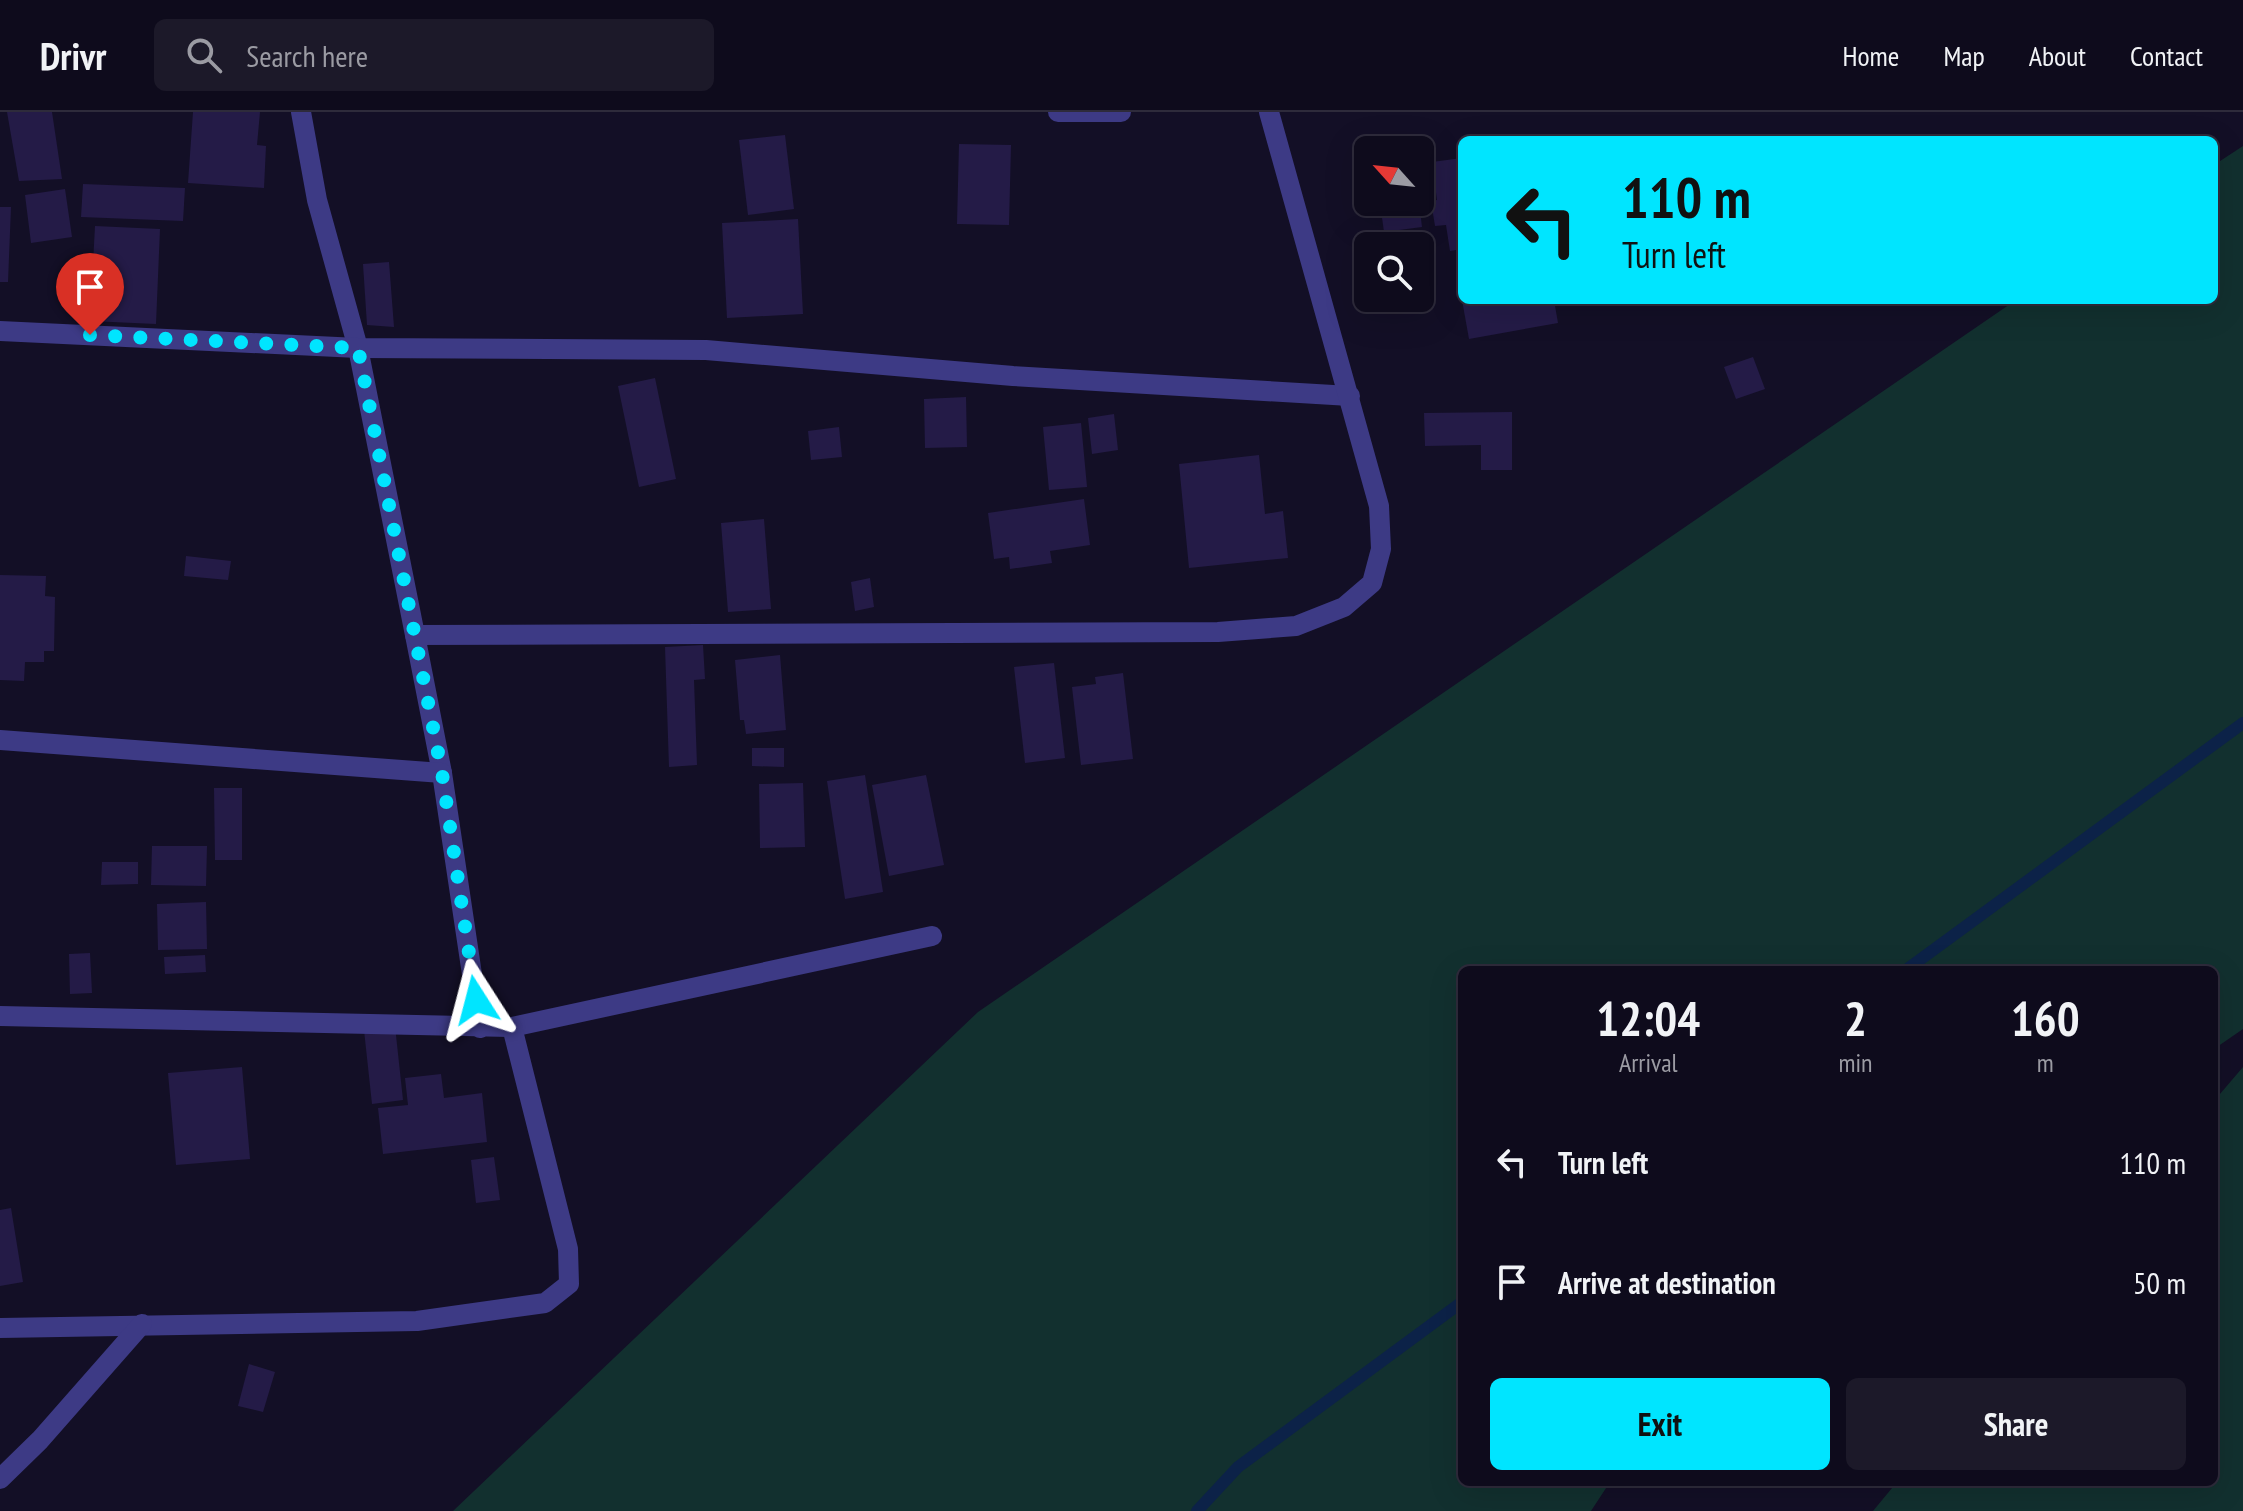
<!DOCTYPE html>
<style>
:root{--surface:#0e0b1c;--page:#1c1929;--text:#f1f3f6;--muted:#9b9ba3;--line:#2e2b3b;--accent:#00e5ff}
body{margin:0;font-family:"PT Sans Narrow",sans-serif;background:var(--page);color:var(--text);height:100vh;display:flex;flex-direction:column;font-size:30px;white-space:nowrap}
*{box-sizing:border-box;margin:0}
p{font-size:26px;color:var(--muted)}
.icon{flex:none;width:44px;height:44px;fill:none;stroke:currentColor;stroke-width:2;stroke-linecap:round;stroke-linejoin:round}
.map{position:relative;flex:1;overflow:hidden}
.details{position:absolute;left:1458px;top:854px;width:760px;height:520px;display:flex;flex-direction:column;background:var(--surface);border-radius:12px;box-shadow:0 8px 32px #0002,0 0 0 2px var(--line)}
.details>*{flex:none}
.guide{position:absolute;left:1458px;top:24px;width:760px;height:168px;border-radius:12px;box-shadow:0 8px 32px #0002,0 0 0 2px var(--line);background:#00e5ff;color:#111;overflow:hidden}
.needle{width:52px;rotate:297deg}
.tools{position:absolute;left:1354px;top:24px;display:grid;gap:16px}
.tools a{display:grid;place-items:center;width:80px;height:80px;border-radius:12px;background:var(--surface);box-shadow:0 8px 32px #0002,0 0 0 2px var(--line);font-size:40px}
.pin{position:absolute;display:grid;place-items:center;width:68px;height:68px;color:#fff;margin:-82px -34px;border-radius:50% 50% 50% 0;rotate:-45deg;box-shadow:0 0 8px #0007}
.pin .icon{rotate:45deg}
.me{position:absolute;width:88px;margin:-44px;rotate:351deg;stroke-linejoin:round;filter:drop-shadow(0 0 6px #0008)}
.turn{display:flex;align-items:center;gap:28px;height:168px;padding:0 32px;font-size:36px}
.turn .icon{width:104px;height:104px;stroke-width:2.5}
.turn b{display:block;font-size:56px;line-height:68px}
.eta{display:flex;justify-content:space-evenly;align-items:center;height:136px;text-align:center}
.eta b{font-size:48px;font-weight:700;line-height:56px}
.cta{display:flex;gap:16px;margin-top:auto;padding:16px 32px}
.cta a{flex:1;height:92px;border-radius:12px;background:var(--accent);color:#111;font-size:32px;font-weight:700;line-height:92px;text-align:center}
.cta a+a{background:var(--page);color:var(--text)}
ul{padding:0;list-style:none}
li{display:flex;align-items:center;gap:24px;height:120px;padding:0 32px}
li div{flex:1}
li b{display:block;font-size:30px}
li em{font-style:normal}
header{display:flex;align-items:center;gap:48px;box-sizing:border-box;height:112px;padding:0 40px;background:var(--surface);border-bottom:2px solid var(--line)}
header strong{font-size:38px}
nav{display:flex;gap:44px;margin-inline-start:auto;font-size:28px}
.search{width:560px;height:72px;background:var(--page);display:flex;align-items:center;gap:20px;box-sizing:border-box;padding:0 28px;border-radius:12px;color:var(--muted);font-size:30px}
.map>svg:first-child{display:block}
.green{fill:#12302f}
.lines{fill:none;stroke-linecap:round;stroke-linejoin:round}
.stream{stroke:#0c2248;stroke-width:12}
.building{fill:#241b47}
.minor{stroke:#3d3a85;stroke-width:20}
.route{stroke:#00e5ff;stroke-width:14;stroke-dasharray:0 25.2}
</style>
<header>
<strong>Drivr</strong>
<div class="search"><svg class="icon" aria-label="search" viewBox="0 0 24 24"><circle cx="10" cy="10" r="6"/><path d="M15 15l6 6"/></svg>Search here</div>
<nav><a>Home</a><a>Map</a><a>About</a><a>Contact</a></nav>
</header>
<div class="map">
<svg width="2243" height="1399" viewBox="0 0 2243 1399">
<rect width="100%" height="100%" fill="#130f26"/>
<g class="green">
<path d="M2243,34V917L2214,937V858H1462V1370H1610L1591,1399H453L978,900L2016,188H2214V53Z"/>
<path d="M2243,955V1399H1873L1897,1370H2214V989Z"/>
</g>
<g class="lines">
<g class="stream">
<path d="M1906,858L2243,611"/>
<path d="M1197,1399L1238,1355L1462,1190"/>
</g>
</g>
<g class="building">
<path d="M7,0H52L62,67L19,69Z"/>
<path d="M193,0H260L257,33L266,34L264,76L188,71Z"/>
<path d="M785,23L794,97L748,103L739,28Z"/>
<path d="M959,32L1011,33L1009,113L957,112Z"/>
<path d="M1462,46V137L1450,139L1446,113L1435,114L1431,89L1437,88L1432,50Z"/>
<path d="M83,72L185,76L183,109L81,105Z"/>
<path d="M65,77L72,125L31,131L25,83Z"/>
<path d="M1419,90L1422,115L1384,120L1380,91Z"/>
<path d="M0,95H11L8,170H0Z"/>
<path d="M798,107L803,202L727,206L722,111Z"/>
<path d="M95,114L160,117L156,212L90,209Z"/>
<path d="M389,150L394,215L367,213L363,152Z"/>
<path d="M1462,188H1554L1558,211L1469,227Z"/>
<path d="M1753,245L1765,277L1736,287L1724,255Z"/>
<path d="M655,266L676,367L639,375L618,274Z"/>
<path d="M966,285L967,335L925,336L924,287Z"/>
<path d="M1512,300V358H1481V333L1425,334L1424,301Z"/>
<path d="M1114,302L1118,338L1092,342L1088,306Z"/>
<path d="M1081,311L1087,375L1049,378L1043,315Z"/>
<path d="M839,315L842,345L811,348L808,319Z"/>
<path d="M1259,343L1265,402L1283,399L1288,446L1189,456L1179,352Z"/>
<path d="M1084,387L1090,433L1050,439L1052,451L1010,457L1009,445L994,447L988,401Z"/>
<path d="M764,407L771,497L728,500L721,411Z"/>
<path d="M186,444L231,449L228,468L184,464Z"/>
<path d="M0,463L46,464L45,484L55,485L54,539H44V550H25L24,569L0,568Z"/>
<path d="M870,466L874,495L855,499L851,470Z"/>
<path d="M703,533L705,567L694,568L697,653L669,655L665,535Z"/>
<path d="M780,543L786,618L746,622L744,608H740L735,548Z"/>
<path d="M1054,551L1065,646L1025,651L1014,555Z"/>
<path d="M1123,561L1133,647L1081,653L1072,575L1096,572L1095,565Z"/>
<path d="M752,636H784V655L752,654Z"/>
<path d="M865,663L883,780L845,787L827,669Z"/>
<path d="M926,663L944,753L889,764L872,673Z"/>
<path d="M803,671L805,735L760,736L759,672Z"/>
<path d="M214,676H242V748H215Z"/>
<path d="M152,734H207L206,774L151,773Z"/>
<path d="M102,750H138V772L101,773Z"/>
<path d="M206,790L207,837L158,838L157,792Z"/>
<path d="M90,841L92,881L70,882L69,842Z"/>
<path d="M205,843L206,860L165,862L164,845Z"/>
<path d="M395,914L403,988L372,992L364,918Z"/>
<path d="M242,955L250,1047L176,1053L168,961Z"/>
<path d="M441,962L444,986L482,981L487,1030L383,1042L378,996L408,993L405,966Z"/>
<path d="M494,1045L500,1088L476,1091L471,1048Z"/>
<path d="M11,1096L23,1170L0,1174V1098Z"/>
<path d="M249,1252L275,1260L263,1300L238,1294Z"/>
</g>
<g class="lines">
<g class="minor">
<path d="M301,0L317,88L358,236L415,523L442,661L480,916"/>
<path d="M1058,0H1121"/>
<path d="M0,219L358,236L706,238L1013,264L1350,284"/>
<path d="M415,523L1218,520L1296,514L1344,495L1372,471L1381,437L1379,394L1269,0"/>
<path d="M0,628L442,661"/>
<path d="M0,904L512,915L932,824"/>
<path d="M0,1216L417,1209L545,1191L569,1172L568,1137L512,915"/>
<path d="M0,1367L40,1328L142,1212"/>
</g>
</g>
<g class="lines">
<path class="route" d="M90,223L358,236L442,661L476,888"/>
</g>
</svg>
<div class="tools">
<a><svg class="needle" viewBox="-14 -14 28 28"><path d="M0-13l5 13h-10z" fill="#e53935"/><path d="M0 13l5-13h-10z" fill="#9b9ba3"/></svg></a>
<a><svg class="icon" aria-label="search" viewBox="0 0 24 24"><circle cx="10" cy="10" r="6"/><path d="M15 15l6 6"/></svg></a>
</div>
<div class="pin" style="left:90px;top:223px;background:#d93025"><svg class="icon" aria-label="arrive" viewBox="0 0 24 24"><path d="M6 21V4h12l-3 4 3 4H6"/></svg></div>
<svg class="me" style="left:476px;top:888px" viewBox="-20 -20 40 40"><path d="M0-17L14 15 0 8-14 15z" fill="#00e5ff" stroke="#fff" stroke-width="4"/></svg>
<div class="guide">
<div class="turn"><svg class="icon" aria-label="left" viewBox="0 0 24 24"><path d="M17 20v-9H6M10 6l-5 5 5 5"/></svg><div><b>110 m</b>Turn left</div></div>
</div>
<section class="details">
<div class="eta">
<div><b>12:04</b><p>Arrival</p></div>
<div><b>2</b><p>min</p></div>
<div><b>160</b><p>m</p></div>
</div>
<ul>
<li><svg class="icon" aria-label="left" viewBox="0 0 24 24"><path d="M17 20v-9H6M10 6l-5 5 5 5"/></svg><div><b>Turn left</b></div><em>110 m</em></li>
<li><svg class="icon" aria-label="arrive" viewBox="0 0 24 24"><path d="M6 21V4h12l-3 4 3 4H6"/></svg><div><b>Arrive at destination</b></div><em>50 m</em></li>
</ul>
<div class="cta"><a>Exit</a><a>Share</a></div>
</section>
</div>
